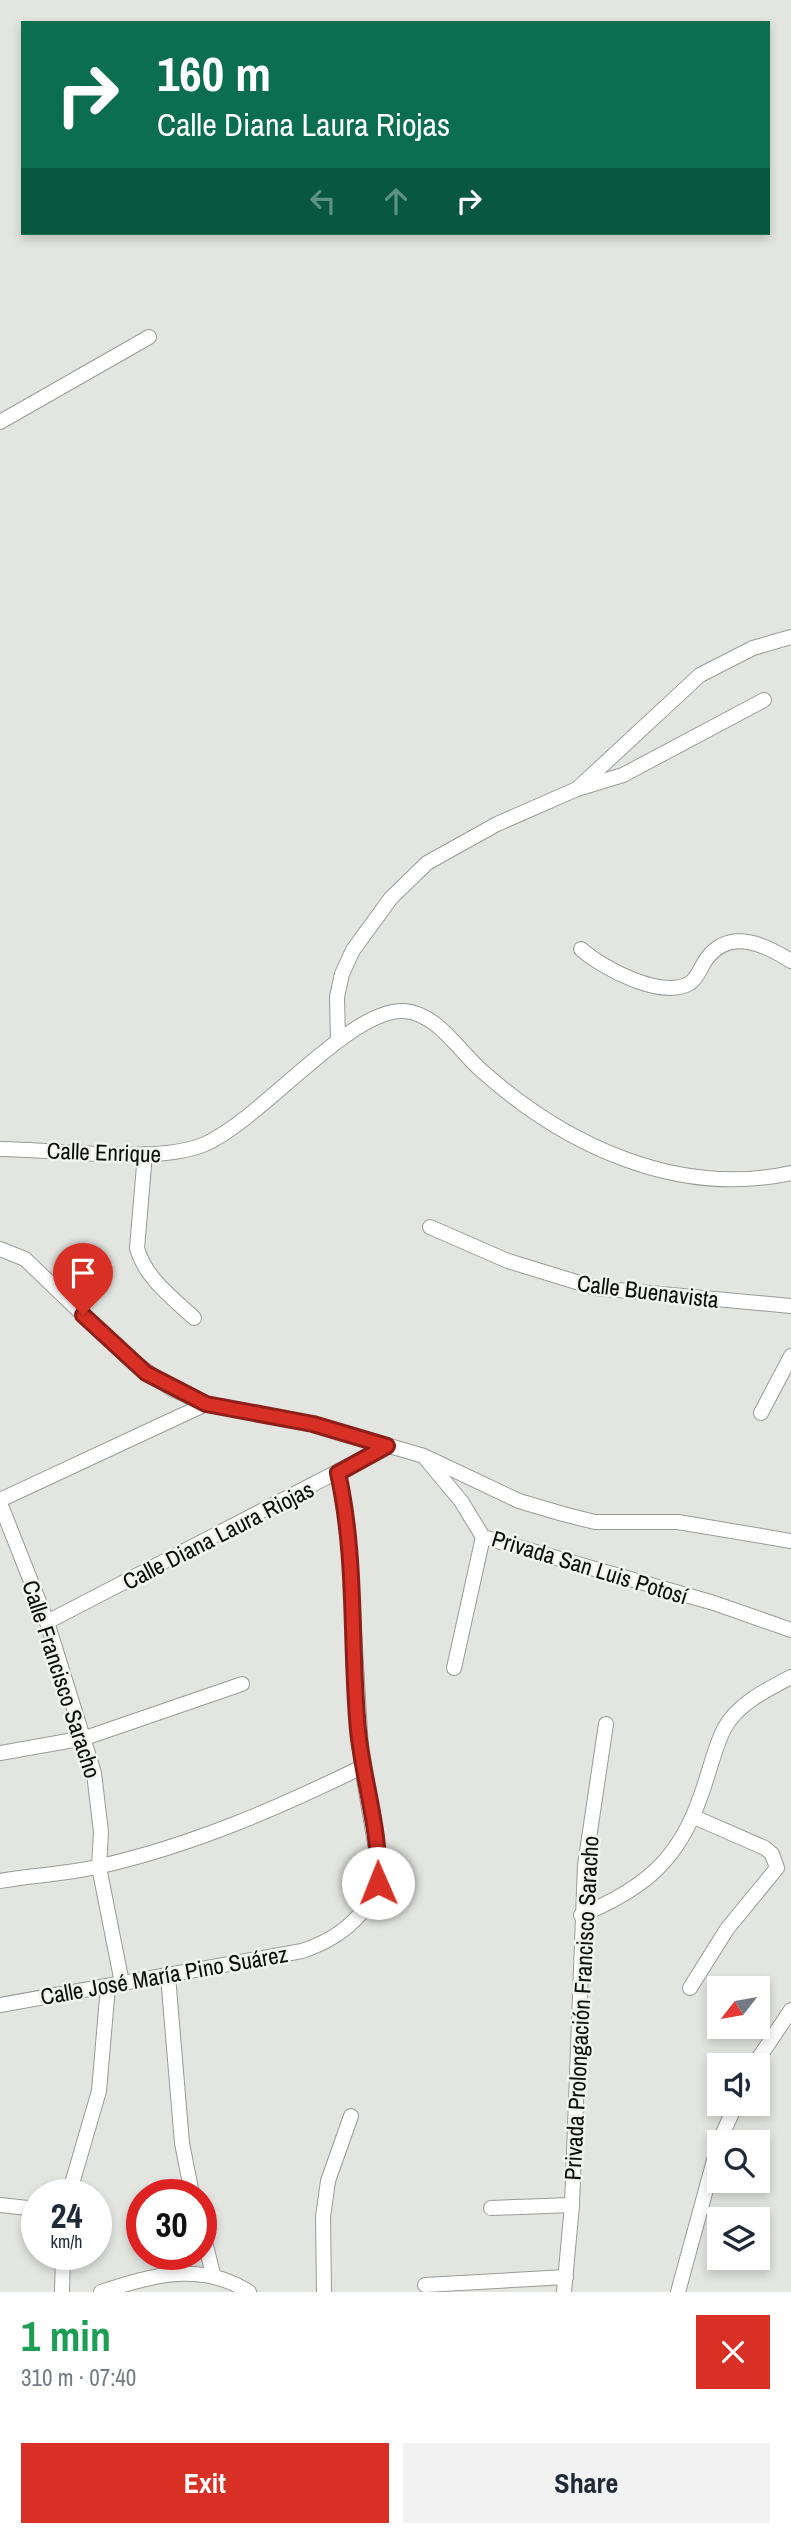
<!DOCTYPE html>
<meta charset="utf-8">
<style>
:root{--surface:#fff;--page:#f2f2f3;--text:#1f2937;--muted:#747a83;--accent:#d93025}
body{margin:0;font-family:"Archivo Narrow",sans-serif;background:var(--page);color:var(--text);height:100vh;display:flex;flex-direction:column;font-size:26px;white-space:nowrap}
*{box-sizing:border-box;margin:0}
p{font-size:23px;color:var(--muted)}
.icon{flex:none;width:38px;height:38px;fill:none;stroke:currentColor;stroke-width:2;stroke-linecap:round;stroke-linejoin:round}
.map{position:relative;height:2292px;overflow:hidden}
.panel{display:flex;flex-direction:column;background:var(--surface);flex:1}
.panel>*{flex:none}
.guide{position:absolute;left:21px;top:21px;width:749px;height:214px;border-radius:0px;box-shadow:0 4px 10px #0003;background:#0b6e4f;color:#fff;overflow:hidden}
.needle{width:46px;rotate:239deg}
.controls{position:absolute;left:707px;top:1976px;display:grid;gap:14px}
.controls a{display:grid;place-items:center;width:63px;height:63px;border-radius:0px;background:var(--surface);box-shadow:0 4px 10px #0003;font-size:35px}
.speed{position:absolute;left:21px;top:2179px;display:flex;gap:14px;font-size:35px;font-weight:700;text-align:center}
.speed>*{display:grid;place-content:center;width:91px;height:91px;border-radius:50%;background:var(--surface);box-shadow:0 4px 10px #0003;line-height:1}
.speed small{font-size:18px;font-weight:400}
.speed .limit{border:10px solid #d22;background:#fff;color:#111}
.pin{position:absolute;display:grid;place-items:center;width:60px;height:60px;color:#fff;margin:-72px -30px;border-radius:50% 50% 50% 0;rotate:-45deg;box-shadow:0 0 7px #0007}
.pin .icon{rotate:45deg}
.me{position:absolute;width:77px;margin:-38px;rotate:359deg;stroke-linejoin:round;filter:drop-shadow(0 0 5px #0008)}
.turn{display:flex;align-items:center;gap:24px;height:147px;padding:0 21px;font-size:32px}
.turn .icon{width:91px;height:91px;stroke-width:2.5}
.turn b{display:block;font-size:49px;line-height:60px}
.lanes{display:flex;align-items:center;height:66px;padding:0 21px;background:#0003;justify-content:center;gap:35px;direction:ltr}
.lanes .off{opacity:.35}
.round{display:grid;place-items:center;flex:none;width:74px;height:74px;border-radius:0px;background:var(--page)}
.summary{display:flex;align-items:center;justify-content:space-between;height:119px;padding:0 21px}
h1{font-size:42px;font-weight:700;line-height:52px;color:#1e9e55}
.button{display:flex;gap:14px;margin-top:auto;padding:14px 21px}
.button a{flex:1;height:80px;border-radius:0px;background:var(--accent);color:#fff;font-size:28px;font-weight:700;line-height:80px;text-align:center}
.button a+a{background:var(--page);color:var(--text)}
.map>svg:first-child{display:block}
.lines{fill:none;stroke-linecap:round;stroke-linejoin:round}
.minor-casing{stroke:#999b97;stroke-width:16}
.minor{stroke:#fff;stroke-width:14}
.route-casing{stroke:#8d1f18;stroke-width:18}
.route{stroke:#d93025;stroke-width:12}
.labels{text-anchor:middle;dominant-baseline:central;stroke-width:5;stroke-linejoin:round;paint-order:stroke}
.street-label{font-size:23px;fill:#0b0c0b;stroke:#f0f3ee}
</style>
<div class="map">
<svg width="791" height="2292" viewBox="0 0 791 2292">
<rect width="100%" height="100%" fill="#e3e5e1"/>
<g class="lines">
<defs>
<g id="minor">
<path d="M0,422L149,337"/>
<path d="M578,788L700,675L753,648L791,637"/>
<path d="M581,949C602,968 662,1000 690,983C699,977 701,965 708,957C731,928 766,945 791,961"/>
<path d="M338,1040L337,997L342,974L353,950L391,898L427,863L497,824L577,789L623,775L764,700"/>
<path d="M0,1149C56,1149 156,1165 205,1144C262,1119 350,1008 404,1011C437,1013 459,1051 482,1071C565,1145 677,1198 791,1173"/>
<path d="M145,1154L137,1248C145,1278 173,1298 194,1318"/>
<path d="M430,1227L508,1261L596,1288L791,1306"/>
<path d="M0,1249L25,1259L127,1357L172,1389L206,1404L313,1424L424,1456L519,1501L563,1514L595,1522H678L791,1541"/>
<path d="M761,1413L791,1356"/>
<path d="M426,1459L461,1501L483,1537L714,1603L791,1630"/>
<path d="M0,1500L206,1404"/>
<path d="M0,1503L47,1622L94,1773L101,1832L99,1867L122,1983"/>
<path d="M47,1622L387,1446"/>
<path d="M454,1668L483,1537"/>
<path d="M0,1753L85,1738L242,1684"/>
<path d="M0,1881C33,1875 68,1874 101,1866C193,1845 278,1808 362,1767"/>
<path d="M581,1915C644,1889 679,1860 701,1795C709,1774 714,1749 724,1729C737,1704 768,1689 791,1677"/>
<path d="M168,1976L182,2143L192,2194"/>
<path d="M690,1988L727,1929L777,1868L772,1854L765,1848L694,1817"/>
<path d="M0,2005L302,1951C341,1938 376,1911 379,1867L362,1767L348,1528L338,1473"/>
<path d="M754,2065L791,2010"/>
<path d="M719,2142L736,2104"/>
<path d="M69,2194L99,2091L108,1986"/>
<path d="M0,2205L37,2209"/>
<path d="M491,2208L572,2205"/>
<path d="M201,2226L213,2274"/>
<path d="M425,2285L566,2277"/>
<path d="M62,2292L63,2254"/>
<path d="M101,2292C152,2275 201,2261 249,2292"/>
<path d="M324,2292L323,2217L328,2181L351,2116"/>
<path d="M564,2292L572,2205L585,1865L606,1724"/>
<path d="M678,2292L719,2142"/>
</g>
</defs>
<use href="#minor" class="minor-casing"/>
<use href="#minor" class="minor"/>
</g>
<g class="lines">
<defs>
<path id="route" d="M83,1315L146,1373L206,1404L313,1424L387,1446L338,1473C357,1558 350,1644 358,1730C363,1781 381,1832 378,1883"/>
</defs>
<use href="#route" class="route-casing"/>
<use href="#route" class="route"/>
</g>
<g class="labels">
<g class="street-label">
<text transform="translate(104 1152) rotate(2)">Calle Enrique</text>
<text transform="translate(648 1291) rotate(7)">Calle Buenavista</text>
<text transform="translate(218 1535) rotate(-27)">Calle Diana Laura Riojas</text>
<text transform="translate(590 1567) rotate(17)">Privada San Luis Potosí</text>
<text transform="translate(62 1679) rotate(72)">Calle Francisco Saracho</text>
<text transform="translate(164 1975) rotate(-10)">Calle José María Pino Suárez</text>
<text transform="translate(581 2008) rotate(-87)">Privada Prolongación Francisco Saracho</text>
</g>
</g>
</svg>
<div class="controls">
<a><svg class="needle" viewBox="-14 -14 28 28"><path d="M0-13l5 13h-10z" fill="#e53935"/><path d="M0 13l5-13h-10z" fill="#747a83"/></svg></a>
<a><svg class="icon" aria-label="sound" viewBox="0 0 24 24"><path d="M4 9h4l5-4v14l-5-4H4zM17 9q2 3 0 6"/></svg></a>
<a><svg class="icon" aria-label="search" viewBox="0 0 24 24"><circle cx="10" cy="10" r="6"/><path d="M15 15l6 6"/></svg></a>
<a><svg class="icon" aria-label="layers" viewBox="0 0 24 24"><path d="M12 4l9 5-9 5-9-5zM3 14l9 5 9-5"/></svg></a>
</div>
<div class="speed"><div>24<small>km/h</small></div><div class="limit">30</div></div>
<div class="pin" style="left:83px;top:1315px;background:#d93025"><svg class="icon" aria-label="arrive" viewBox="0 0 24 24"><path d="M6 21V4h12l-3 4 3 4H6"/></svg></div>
<svg class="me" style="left:378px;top:1883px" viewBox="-20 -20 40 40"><circle r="19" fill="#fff"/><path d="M0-13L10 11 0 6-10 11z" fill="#d93025"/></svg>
<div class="guide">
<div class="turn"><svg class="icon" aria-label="right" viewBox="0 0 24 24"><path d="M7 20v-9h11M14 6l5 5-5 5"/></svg><div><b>160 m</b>Calle Diana Laura Riojas</div></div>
<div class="lanes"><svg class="icon off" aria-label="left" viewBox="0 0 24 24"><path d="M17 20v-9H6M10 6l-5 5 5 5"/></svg><svg class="icon off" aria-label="ahead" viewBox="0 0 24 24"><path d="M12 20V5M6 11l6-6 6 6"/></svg><svg class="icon" aria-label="right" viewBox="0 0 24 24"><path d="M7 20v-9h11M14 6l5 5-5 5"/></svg></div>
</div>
</div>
<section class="panel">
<div class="summary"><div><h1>1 min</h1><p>310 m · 07:40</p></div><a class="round" style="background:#d93025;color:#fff"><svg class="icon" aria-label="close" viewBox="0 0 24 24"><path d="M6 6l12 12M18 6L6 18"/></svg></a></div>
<div class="button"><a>Exit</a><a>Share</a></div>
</section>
